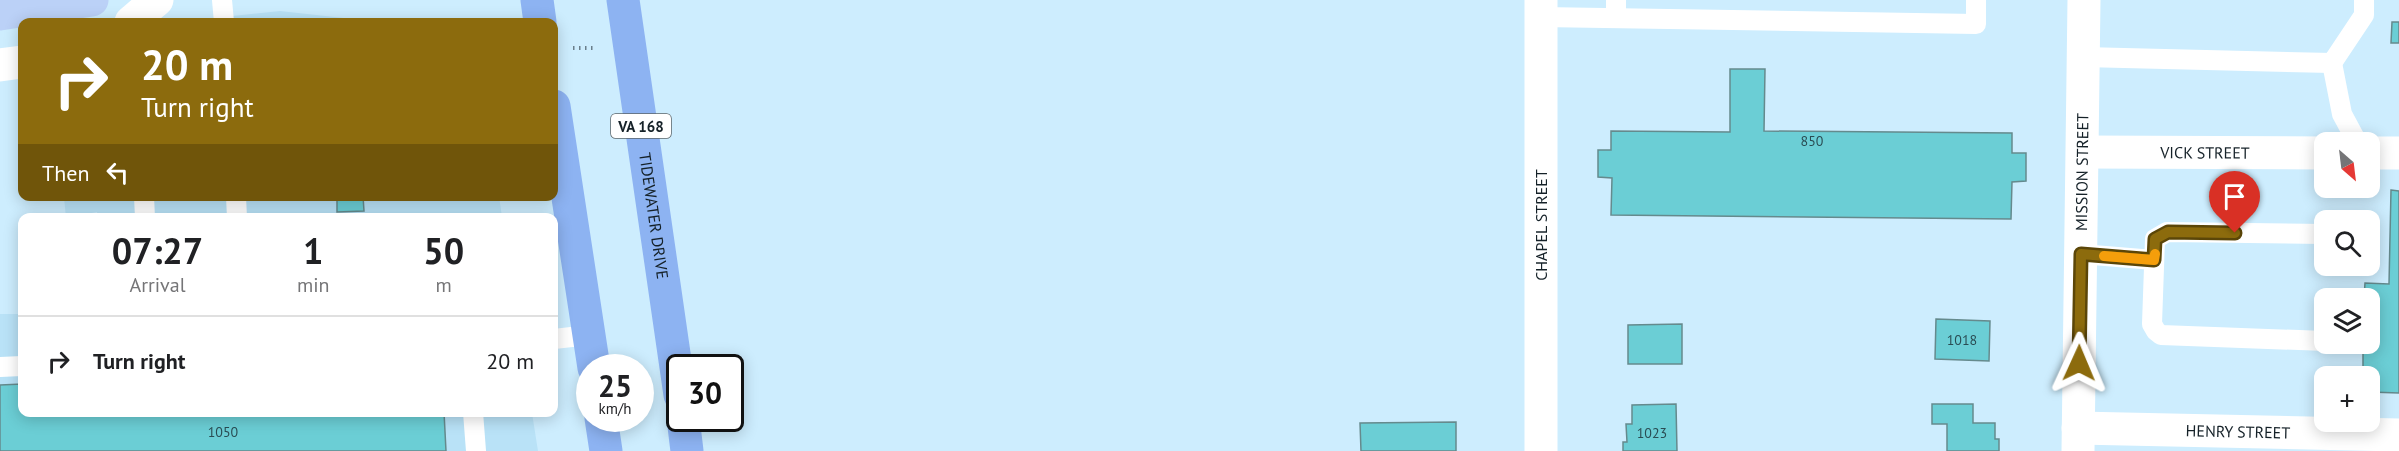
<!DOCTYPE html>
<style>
:root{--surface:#fff;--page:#f6f6f6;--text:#202124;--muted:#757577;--line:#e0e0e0}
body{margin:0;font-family:"PT Sans",sans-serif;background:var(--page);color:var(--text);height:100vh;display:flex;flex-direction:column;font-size:22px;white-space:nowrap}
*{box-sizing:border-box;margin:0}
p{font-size:20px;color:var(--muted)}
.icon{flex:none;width:33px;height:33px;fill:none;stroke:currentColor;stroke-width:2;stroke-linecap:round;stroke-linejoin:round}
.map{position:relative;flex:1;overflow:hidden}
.sheet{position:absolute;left:18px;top:213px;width:540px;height:204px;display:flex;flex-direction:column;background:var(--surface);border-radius:12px;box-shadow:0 3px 15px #0003}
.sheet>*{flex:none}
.hud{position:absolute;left:18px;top:18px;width:540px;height:183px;border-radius:12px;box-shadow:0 3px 15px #0003;background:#8c6b0d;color:#fff;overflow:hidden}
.needle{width:39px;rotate:152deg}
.tools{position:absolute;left:2314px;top:132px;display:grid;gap:12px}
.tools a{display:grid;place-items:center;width:66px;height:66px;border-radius:12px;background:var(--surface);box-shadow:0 3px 15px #0003;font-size:30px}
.speed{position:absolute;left:576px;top:354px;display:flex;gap:12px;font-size:30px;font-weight:700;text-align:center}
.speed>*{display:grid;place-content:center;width:78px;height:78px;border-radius:50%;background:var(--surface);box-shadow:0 3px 15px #0003;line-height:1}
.speed small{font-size:15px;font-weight:400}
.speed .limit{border:3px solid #111;border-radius:9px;background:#fff;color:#111}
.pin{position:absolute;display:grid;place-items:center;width:51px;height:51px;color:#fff;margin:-62px -26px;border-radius:50% 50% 50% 0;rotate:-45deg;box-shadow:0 0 6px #0007}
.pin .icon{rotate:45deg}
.me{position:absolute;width:66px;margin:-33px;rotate:1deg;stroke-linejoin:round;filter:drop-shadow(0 0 4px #0008)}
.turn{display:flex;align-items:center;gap:21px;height:126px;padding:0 24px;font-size:27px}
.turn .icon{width:78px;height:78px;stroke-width:2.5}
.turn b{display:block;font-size:42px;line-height:51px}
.then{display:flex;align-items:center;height:57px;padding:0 24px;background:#0003;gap:12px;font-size:22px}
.eta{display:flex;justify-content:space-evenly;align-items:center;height:102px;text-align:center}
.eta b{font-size:36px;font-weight:800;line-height:42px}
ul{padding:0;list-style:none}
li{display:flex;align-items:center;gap:18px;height:90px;padding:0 24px;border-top:2px solid var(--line)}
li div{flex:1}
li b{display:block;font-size:22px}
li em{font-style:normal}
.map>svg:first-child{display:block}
.built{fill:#b9e2f7}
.building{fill:#6bced5;stroke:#658a8d;stroke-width:1.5}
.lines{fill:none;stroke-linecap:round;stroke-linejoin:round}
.path{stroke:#6a7f8b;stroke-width:4;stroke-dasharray:1.5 4.5;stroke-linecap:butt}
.lane{stroke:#fff;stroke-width:20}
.street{stroke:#fff;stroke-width:33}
.primary{stroke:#bbd1f7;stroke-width:33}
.highway{stroke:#8db3f2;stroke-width:33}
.route-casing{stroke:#5b4608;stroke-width:15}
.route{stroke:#8c6b0d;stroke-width:10}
.slow{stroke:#f59e0b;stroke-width:10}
.labels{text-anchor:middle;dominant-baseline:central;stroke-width:4.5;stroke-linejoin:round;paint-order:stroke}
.number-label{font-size:14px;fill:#2a4c53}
.shield{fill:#fff;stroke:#5b6468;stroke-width:1.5}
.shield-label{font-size:15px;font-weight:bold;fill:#152128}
.street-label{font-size:16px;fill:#152128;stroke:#fff}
</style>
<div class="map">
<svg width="2399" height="451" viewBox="0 0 2399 451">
<rect width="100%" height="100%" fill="#cdedfe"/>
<g class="built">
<path d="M280,11L380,22H175L185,21Z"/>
<path d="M499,196L502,217L98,218L97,212L66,218L64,197Z"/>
<path d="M0,314H22V412L532,413L538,451H0Z"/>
</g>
<g class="building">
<path d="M2392,22H2399V43H2391Z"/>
<path d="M1730,69H1765L1764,131L2012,133V153H2026V181L2012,182L2011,219L1611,215L1612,178L1598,177V150H1611V131L1730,132Z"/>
<path d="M2391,190L2399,191V393L2370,392V376H2363V344H2370V298H2364L2365,283L2389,284Z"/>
<path d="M337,196H363L364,211L337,212Z"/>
<path d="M1936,319L1990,321L1989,361L1935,359Z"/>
<path d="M1682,324V364H1628V325Z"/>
<path d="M22,384V412H444L446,451H0V385Z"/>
<path d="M1676,404L1677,451H1623V442H1627L1626,424H1632V405Z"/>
<path d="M1932,404H1973V423H1995V439H1999V451H1947V424H1932Z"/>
<path d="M1456,422V451H1361L1360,423Z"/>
</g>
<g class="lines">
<path class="path" d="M573,48H593"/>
<g class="lane">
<path d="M222,0L224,22"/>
<path d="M1616,0V18"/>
<path d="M1541,17L1976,24V0"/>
<path d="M2083,57L2332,63L2364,15V0"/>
<path d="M2332,63L2342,114L2357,142"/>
<path d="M144,196L145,218"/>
<path d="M236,196L237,218"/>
<path d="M2325,234L2167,232L2155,239L2152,324L2156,331L2161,335L2325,341"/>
<path d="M2081,254L2154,260"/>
<path d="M554,339L589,335"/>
<path d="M0,367L22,366"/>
<path d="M473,412L476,451"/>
</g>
<g class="street">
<path d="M131,22L157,0"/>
<path d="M0,65L22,62"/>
<path id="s1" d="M2083,152L2325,153"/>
<path d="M2370,153H2399"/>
<path id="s2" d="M2078,428L2399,435"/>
<path d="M1541,451V0"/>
<path id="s3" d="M2078,451L2084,0"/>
</g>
<path class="primary" d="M0,14L92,0"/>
<g class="highway">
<path d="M537,0L540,22"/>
<path id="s4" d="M623,0L680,395"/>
<path d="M554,106L594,368"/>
<path d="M601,418L606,451"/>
<path d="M683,418L687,451"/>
</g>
</g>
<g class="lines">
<defs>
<path id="route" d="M2079,363L2081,254L2154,260L2155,239L2168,232L2235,233"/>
</defs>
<use href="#route" class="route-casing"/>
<use href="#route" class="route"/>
<path class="slow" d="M2104,256L2154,260L2155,254"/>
</g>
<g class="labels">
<g class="number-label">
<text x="1812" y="141">850</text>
<text x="1962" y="340">1018</text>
<text x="223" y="432">1050</text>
<text x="1652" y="433">1023</text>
</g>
<rect class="shield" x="611" y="114" width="60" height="24" rx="4.5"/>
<g class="shield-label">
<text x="641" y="126">VA 168</text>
</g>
<g class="street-label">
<text stroke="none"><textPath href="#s1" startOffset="122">VICK STREET</textPath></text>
<text stroke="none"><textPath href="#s3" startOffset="279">MISSION STREET</textPath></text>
<text stroke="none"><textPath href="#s4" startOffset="218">TIDEWATER DRIVE</textPath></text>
<text transform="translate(1541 225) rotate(-90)">CHAPEL STREET</text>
<text stroke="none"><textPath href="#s2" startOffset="160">HENRY STREET</textPath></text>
</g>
</g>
</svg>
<div class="tools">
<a><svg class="needle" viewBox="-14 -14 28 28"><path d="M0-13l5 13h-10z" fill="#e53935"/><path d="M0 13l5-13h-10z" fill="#757577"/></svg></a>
<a><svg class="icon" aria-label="search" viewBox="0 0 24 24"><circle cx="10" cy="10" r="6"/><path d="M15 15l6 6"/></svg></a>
<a><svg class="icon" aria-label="layers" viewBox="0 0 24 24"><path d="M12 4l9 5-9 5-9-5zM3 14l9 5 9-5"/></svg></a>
<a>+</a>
</div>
<div class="speed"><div>25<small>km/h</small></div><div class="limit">30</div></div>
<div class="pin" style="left:2235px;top:233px;background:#d93025"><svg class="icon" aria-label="arrive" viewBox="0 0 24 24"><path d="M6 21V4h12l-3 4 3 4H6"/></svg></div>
<svg class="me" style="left:2079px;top:363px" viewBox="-20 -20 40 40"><path d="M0-17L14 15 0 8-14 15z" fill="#8c6b0d" stroke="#fff" stroke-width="4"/></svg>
<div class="hud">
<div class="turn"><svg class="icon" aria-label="right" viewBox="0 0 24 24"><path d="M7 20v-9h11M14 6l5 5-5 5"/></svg><div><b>20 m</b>Turn right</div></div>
<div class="then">Then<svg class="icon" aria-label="left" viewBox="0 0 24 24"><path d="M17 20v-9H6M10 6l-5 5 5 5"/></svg></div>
</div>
<section class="sheet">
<div class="eta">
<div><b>07:27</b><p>Arrival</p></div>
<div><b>1</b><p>min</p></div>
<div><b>50</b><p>m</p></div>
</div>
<ul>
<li><svg class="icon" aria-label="right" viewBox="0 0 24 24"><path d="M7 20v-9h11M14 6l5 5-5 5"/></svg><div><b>Turn right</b></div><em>20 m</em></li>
</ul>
</section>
</div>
